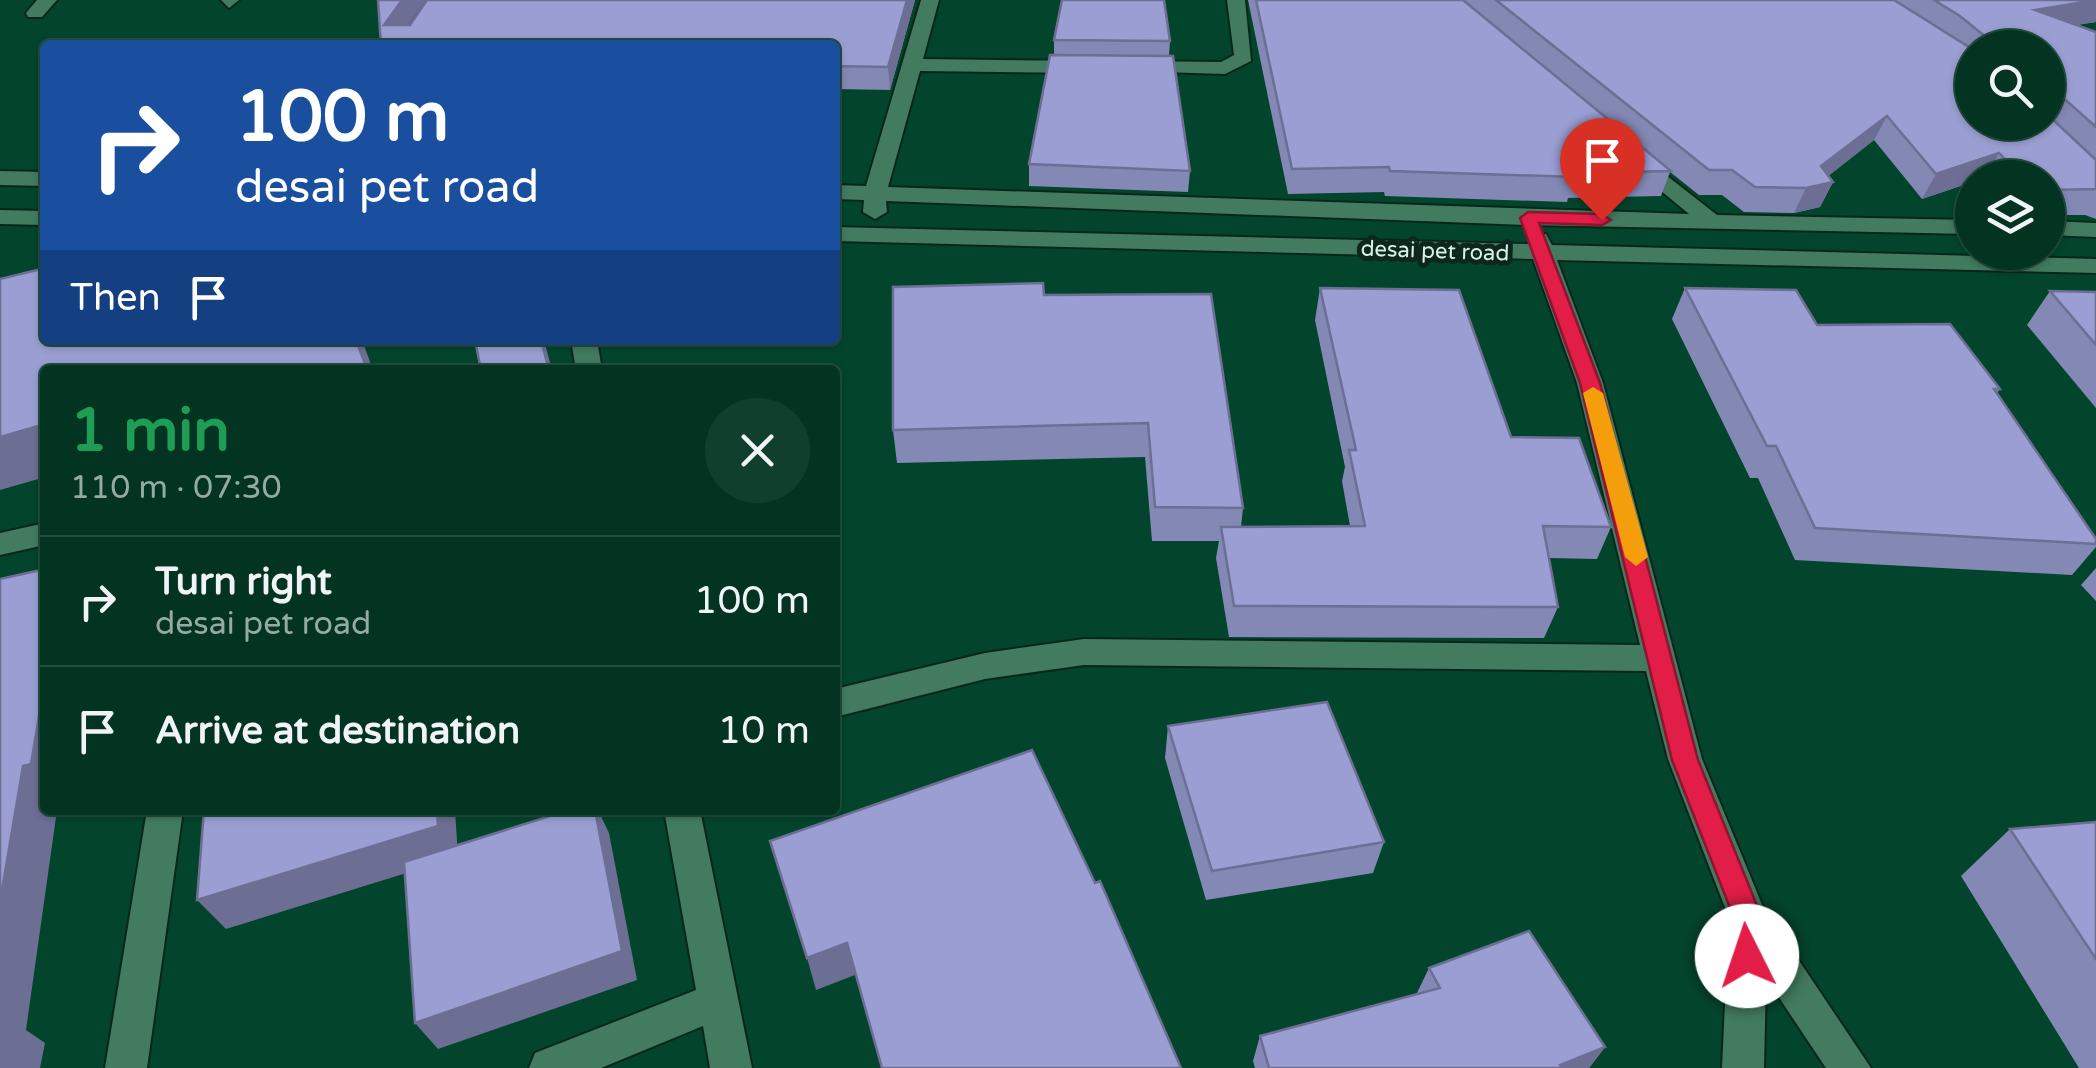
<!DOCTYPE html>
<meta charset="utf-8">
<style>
:root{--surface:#023421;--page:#103f2e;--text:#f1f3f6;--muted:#96aaa5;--line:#234f3f}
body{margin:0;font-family:"Varela Round",sans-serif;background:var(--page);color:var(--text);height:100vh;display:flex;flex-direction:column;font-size:38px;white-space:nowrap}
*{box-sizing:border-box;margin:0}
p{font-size:32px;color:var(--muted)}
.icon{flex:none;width:55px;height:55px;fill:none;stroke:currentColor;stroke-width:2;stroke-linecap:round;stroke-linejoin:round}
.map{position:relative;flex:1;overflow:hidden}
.details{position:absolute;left:40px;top:365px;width:800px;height:450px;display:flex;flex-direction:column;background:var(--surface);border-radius:10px;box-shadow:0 2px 8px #0004,0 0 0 2px var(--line)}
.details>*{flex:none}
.hud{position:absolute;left:40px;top:40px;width:800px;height:305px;border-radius:10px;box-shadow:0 2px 8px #0004,0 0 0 2px var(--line);background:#1a4fa0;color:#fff;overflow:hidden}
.controls{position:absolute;left:1955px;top:30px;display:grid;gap:20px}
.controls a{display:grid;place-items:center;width:110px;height:110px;border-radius:50%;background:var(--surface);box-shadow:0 2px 8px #0004,0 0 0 2px var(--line);font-size:50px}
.pin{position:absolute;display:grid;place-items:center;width:85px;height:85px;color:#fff;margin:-102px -42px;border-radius:50% 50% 50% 0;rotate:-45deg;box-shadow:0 0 10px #0007}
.pin .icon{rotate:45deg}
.me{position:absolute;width:110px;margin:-55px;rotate:356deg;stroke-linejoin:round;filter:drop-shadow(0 0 8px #0008)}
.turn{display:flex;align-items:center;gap:35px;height:210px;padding:0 30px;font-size:45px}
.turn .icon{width:130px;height:130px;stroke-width:2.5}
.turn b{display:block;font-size:70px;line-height:85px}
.then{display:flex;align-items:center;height:95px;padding:0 30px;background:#0003;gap:20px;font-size:38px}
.round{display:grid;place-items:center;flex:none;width:105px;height:105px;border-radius:52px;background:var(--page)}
.headline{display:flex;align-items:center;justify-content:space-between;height:170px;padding:0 30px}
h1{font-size:60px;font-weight:800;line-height:75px;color:#1e9e55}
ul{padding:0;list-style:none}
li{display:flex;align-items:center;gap:30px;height:130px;padding:0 30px;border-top:2px solid var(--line)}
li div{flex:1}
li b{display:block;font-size:38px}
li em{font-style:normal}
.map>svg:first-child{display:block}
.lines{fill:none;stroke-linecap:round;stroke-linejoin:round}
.minor-casing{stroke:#08271a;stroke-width:4}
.minor{fill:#427b5f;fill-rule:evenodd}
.wall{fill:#8488b5;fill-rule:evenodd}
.shaded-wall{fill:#6c6f93}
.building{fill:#9a9ed2;stroke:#6c6f93;stroke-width:2.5}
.route{fill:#e11d48;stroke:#92132f;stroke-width:2.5}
.slow{fill:#f59e0b}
.labels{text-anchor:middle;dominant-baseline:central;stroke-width:10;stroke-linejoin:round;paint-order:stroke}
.far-street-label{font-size:22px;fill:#d7f4e3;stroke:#0e261b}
</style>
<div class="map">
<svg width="2096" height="1068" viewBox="0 0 2096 1068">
<rect width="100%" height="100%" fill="#03452c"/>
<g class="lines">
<defs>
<g id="minor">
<path d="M37,0H57L42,17H28L26,13Z"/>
<path d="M221,0H239L229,8Z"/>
<path d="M921,0H939L923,59L1086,61L1096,67L1086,73L920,71L888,187L1689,214L1626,162L1623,157L1634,150L1717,215L1972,220V234L1528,225L886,201L887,212L875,219L863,212L864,200L835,199V185L866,186Z"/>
<path d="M1227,0H1245L1251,61L1225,74L1130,71L1127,67L1137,61L1221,62L1234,55Z"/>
<path d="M0,171L45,172V186L0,185Z"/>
<path d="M0,210L45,211V225L0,224Z"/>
<path d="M2048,221L2096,223V237L2048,235Z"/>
<path d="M835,227L1528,244L1530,234H1546L1552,245L2096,259V273L1557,260L1603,383L1702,759L1763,907L1871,1068H1826L1766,978L1764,1068H1722L1729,918L1668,759L1646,671L1084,665L985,679L835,717V689L985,653L1084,639L1640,645L1577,383L1533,259L835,241Z"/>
<path d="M571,340H597L602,370H576Z"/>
<path d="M45,523V545L0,555V533Z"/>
<path d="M147,810H183L147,1068H105Z"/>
<path d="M664,810H700L752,1068H710L703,1026L601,1068H529L535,1053L696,990Z"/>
</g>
</defs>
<use href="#minor" class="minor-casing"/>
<use href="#minor" class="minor"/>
</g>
<g class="wall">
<path d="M915,0L890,90L835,89V45Z"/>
<path d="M1248,0H2096V22L2077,25L2096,32V219L2085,215H2048V178H1972V182L1922,199L1874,140L1828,176L1833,182L1820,207L1794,213L1744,212L1722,195H1699L1670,172L1661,196L1568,198L1567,202L1385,196L1384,192L1288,194ZM1972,48H2048V122H1972Z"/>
<path d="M1054,40L1170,41L1169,56L1190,171L1188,192L1029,186V164L1054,55Z"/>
<path d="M1320,288L1511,437L1611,527L1597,559L1549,558L1558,607L1544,638L1229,637L1216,558L1219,541H1152L1145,457L897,463L893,430L1044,295L1243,508L1241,527L1350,526L1342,481L1345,467L1315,320Z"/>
<path d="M1685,288L1817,325L2000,389L1997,393L2096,539V547L2072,575L1795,560L1758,478H1750L1672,319Z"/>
<path d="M2050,291L2096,292V408L2027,325Z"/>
<path d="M2096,568V601L2081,585Z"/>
<path d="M1168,726L1384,842L1373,873L1206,900L1165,758Z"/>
<path d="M2096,822V1068H2079L1961,876L2010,829Z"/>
<path d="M1429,968L1605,1047L1589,1068H1255L1253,1061L1260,1036L1416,995Z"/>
</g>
<g class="shaded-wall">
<path d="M402,0H426L394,45L384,25Z"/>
<path d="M907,0H915L890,90L888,67Z"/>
<path d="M2096,1V22L2022,33L2035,10Z"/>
<path d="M1887,116L1874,140L1817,185L1833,182L1820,207L1794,213L1806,188L1821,166Z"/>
<path d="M1999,153L1985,178H1972V182L1922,199L1936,174Z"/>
<path d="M356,340H362L373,370H363Z"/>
<path d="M541,340H544L552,370H549Z"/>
<path d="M45,424V477L0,490V437Z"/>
<path d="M45,681V810H57L26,1030L45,1043L40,1068H0V902L23,766Z"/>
<path d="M437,810H455L458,857L226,929L197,900Z"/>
<path d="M595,810H598L609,833L637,980L438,1049L415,1023Z"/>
<path d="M847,943L855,975L816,990L807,958Z"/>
<path d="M1605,1047L1589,1068H1558L1560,1065Z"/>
</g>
<g class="building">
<path d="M378,0H402L384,25H410L427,0H907L888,67L835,66V45H381Z"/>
<path d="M1062,0H1164L1170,41L1054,40Z"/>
<path d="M1256,0H1463L1671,171L1573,173L1575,177L1390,171L1389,167L1292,169Z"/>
<path d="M1496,0H1894L1972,49V122H2048V115L2096,160V189L2048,190V178H2023L1999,153L1936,174L1887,116L1821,166L1833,182L1806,188L1755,187L1732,170H1709Z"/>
<path d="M1934,0H2096L2035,10L2096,32V127L2060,95H2048V48H1988L1987,38L1960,16Z"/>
<path d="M1050,55L1173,56L1190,171L1029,164Z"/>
<path d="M45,268V340H356L367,369L45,370V424L0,437V279Z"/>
<path d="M1043,283L1044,295L1211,294L1243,508L1155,507L1148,423L893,430V287Z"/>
<path d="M1320,288L1459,290L1511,437L1579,438L1611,527L1543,526L1558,607L1234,606L1221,527L1365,526L1349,450H1356Z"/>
<path d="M1685,288L1796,290L1817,325L1950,324L2000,389H1994L2096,539V544L1815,528L1776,446H1767Z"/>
<path d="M2050,291L2096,292V345Z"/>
<path d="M475,340H541L549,370H481Z"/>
<path d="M45,569V681L31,764L23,766L0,902V579Z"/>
<path d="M1327,702L1384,842L1212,871L1168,726Z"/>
<path d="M1032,750L1095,883L1100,881L1181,1068H882L847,943L807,958L770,841Z"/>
<path d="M204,810H437L438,826L197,900Z"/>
<path d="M569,810H595L622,951L415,1023L404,862Z"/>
<path d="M2096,822V959L2010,829Z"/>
<path d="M1529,931L1605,1047L1560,1065L1562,1068H1269L1260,1036L1440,988L1429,968Z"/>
</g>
<path class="route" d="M1528,212L1602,214L1611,220L1602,225L1539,223L1600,383L1698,760L1762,918L1757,966L1747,970L1736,966L1732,956L1734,918L1672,760L1580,383L1520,218Z"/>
<path class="slow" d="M1593,387L1603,393L1648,557L1636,566L1625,557L1583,393Z"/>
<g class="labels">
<g class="far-street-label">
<text transform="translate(1435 251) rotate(2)">desai pet road</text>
</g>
</g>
</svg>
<div class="controls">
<a><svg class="icon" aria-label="search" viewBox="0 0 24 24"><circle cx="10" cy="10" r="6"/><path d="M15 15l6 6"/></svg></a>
<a><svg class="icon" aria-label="layers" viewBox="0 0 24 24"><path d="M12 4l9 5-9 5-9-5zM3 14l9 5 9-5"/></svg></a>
</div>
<div class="pin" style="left:1602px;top:220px;background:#d93025"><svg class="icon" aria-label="arrive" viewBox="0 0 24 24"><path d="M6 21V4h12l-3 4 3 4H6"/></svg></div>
<svg class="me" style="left:1747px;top:956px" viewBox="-20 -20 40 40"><circle r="19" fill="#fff"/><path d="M0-13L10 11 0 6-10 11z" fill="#e11d48"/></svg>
<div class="hud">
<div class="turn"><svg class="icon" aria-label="right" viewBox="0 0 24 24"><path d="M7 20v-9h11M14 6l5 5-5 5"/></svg><div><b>100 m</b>desai pet road</div></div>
<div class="then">Then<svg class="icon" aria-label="arrive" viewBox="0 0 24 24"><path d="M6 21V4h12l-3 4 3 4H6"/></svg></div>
</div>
<section class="details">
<div class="headline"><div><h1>1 min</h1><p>110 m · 07:30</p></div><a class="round"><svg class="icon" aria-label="close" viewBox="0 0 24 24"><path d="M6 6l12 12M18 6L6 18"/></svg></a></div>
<ul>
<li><svg class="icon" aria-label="right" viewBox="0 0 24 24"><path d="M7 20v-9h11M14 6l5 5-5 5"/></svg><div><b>Turn right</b><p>desai pet road</p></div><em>100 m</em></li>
<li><svg class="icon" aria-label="arrive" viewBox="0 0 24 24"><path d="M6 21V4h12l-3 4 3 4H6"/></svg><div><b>Arrive at destination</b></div><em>10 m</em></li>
</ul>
</section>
</div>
